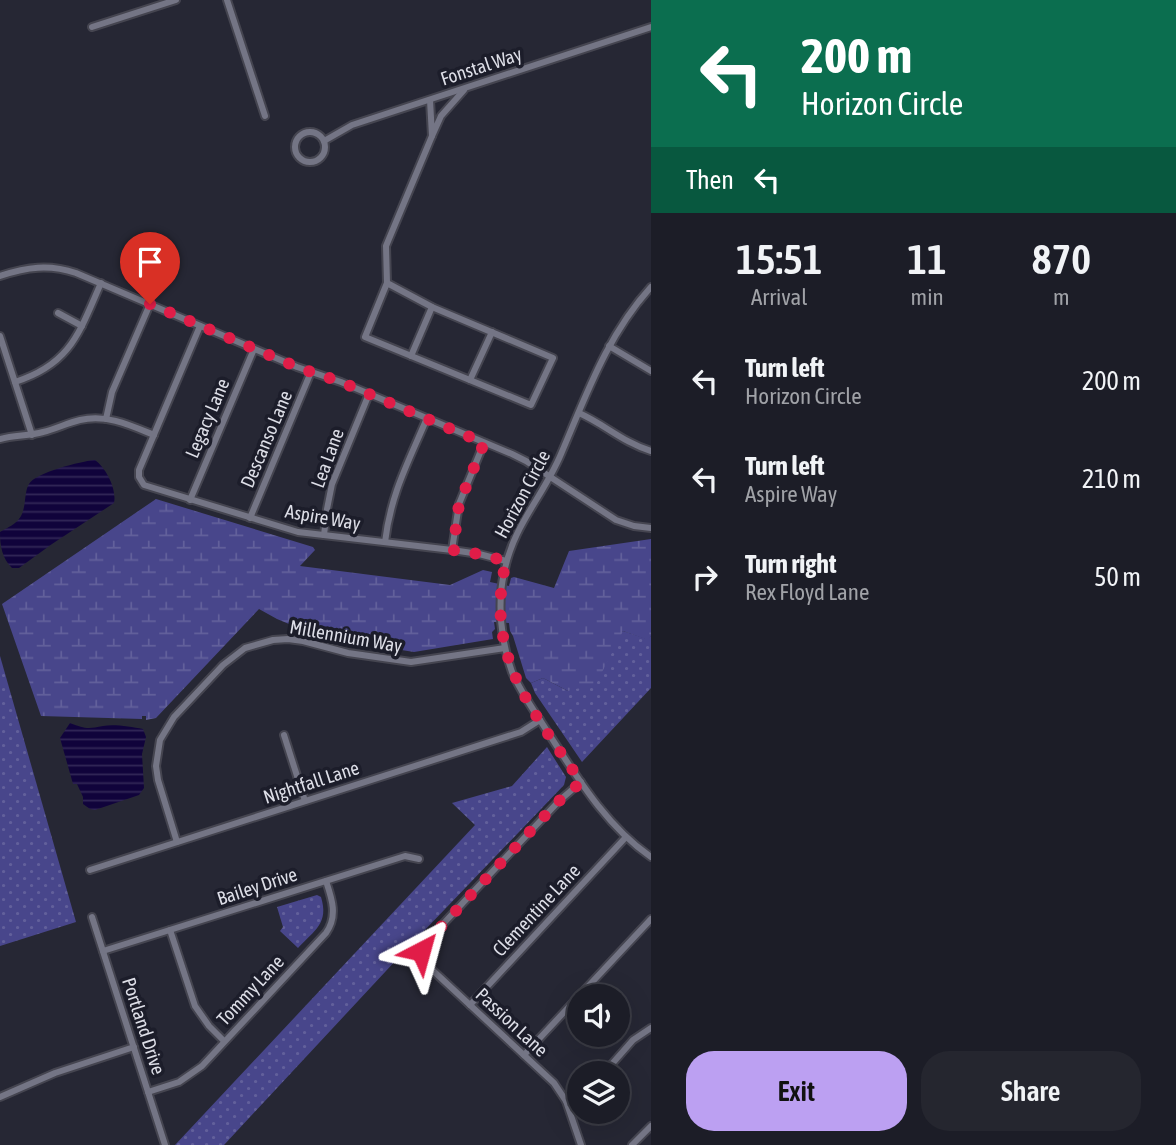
<!DOCTYPE html>
<style>
:root{--surface:#1c1d27;--page:#25262f;--text:#f1f3f6;--muted:#a0a2a7;--line:#3a3b44;--accent:#bca0f2}
body{margin:0;font-family:"Asap Condensed",sans-serif;background:var(--page);color:var(--text);height:100vh;display:flex;flex-direction:column;font-size:26px;white-space:nowrap}
*{box-sizing:border-box;margin:0}
p{font-size:23px;color:var(--muted)}
.icon{flex:none;width:38px;height:38px;fill:none;stroke:currentColor;stroke-width:2;stroke-linecap:round;stroke-linejoin:round}
.map{position:relative;flex:1;overflow:hidden}
.panel{display:flex;flex-direction:column;background:var(--surface);width:525px}
.panel>*{flex:none}
.guide{background:#0b6e4f;color:#fff;overflow:hidden}
.buttons{position:absolute;left:567px;top:984px;display:grid;gap:14px}
.buttons a{display:grid;place-items:center;width:63px;height:63px;border-radius:50%;background:var(--surface);box-shadow:0 7px 28px #0002,0 0 0 2px var(--line);font-size:35px}
.pin{position:absolute;display:grid;place-items:center;width:60px;height:60px;color:#fff;margin:-72px -30px;border-radius:50% 50% 50% 0;rotate:-45deg;box-shadow:0 0 7px #0007}
.pin .icon{rotate:45deg}
.me{position:absolute;width:77px;margin:-38px;rotate:39deg;stroke-linejoin:round;filter:drop-shadow(0 0 5px #0008)}
.turn{display:flex;align-items:center;gap:24px;height:147px;padding:0 35px;font-size:32px}
.turn .icon{width:91px;height:91px;stroke-width:2.5}
.turn b{display:block;font-size:49px;line-height:60px}
.then{display:flex;align-items:center;height:66px;padding:0 35px;background:#0003;gap:14px;font-size:26px}
.eta{display:flex;justify-content:space-evenly;align-items:center;height:119px;text-align:center}
.eta b{font-size:42px;font-weight:600;line-height:49px}
.cta{display:flex;gap:14px;margin-top:auto;padding:14px 35px}
.cta a{flex:1;height:80px;border-radius:28px;background:var(--accent);color:#111;font-size:28px;font-weight:600;line-height:80px;text-align:center}
.cta a+a{background:var(--page);color:var(--text)}
ul{padding:0;list-style:none}
li{display:flex;align-items:center;gap:21px;height:98px;padding:0 35px}
li div{flex:1}
li b{display:block;font-size:26px}
li em{font-style:normal}
main{display:flex;flex:1;min-height:0}
.map>svg:first-child{display:block}
.green{fill:url(#green-dots)}
.wetland{fill:url(#wetland-marsh)}
.water{fill:url(#water-rules)}
.lines{fill:none;stroke-linecap:round;stroke-linejoin:round}
.minor-casing{stroke:#454550;stroke-width:10}
.minor{stroke:#747585;stroke-width:6}
.route{stroke:#e11d48;stroke-width:12;stroke-dasharray:0 21.6}
.labels{text-anchor:middle;dominant-baseline:central;stroke-width:7;stroke-linejoin:round;paint-order:stroke}
.street-label{font-size:19px;fill:#dddee7;stroke:#1c1d2a}
</style>
<main>
<div class="map">
<svg width="651" height="1145" viewBox="0 0 651 1145">
<defs>
<pattern id="green-dots" width="8" height="8" patternUnits="userSpaceOnUse" patternTransform="scale(1.75)"><rect width="8" height="8" fill="#48468b"/><path d="M2 2h.1M6 6h.1" fill="none" stroke="#62609b" stroke-width="1.8" stroke-linecap="round"/></pattern>
<pattern id="wetland-marsh" width="20" height="14" patternUnits="userSpaceOnUse" patternTransform="scale(1.75)"><rect width="20" height="14" fill="#48468b"/><path d="M1 5h8M5 5V1M11 12h8M15 12V8" fill="none" stroke="#62609b"/></pattern>
<pattern id="water-rules" width="6" height="5" patternUnits="userSpaceOnUse" patternTransform="scale(1.75)"><rect width="6" height="5" fill="#10033b"/><path d="M0 2.5h6" fill="none" stroke="#322757"/></pattern>
</defs>
<rect width="100%" height="100%" fill="#262734"/>
<g class="green">
<path d="M623,631L647,639L651,636V688L582,762L535,693L531,683L543,678L568,691Z"/>
<path d="M0,656L76,922L0,946Z"/>
<path d="M547,747L566,777L564,785L399,957L224,1145H175L475,825L452,803L512,786Z"/>
<path d="M317,895L321,897C329,923 315,930 298,948L280,931L283,927L277,907Z"/>
</g>
<path class="wetland" d="M156,499L313,547L315,550L300,566L450,585L483,570L492,572L490,582L509,586L511,578L514,577L554,588L569,551L651,539V636L648,640L623,631L596,684L568,691L543,678L531,683L526,678L513,636L510,631L509,623L494,622L495,629L492,632L493,639L414,652L345,641L301,629L277,619L259,609L156,718L146,720V716H142V719L41,716L2,604Z"/>
<g class="water">
<path d="M95,460C106,468 117,489 114,503L52,544L19,568H12C2,558 0,546 0,532C17,523 23,520 25,500C26,494 26,489 29,484C35,473 81,461 95,460Z"/>
<path d="M70,723C85,729 88,729 103,726C115,724 131,727 143,729L146,737L142,754L144,788L139,795L95,810L90,809L83,804V797L77,784H73L60,738Z"/>
</g>
<g class="lines">
<defs>
<g id="minor">
<path d="M227,0L265,116"/>
<path d="M92,27L176,0"/>
<path d="M430,100L432,136L441,116L464,90"/>
<circle cx="310" cy="147" r="15"/>
<path d="M324,141L352,125L651,27"/>
<path d="M0,276C27,267 49,264 76,273L297,367L341,382L512,454L526,461L616,520L634,526L651,528"/>
<path d="M387,283L432,307L553,358L531,405L365,337L387,283L386,246L432,136"/>
<path d="M651,287C607,335 586,396 561,454C543,497 513,525 504,573C497,605 501,641 512,672C521,693 535,712 547,731C577,777 606,826 651,857"/>
<path d="M58,313L82,326"/>
<path d="M200,326L139,470V477L144,485L298,532L452,550L479,554L506,561"/>
<path d="M0,336L32,435"/>
<path d="M609,346L651,371"/>
<path d="M411,356L432,307"/>
<path d="M470,380L492,332"/>
<path d="M15,382C71,364 79,333 101,283"/>
<path d="M579,413C604,424 624,443 651,451"/>
<path d="M106,419L112,392L150,304"/>
<path d="M0,439C14,435 29,436 43,432C56,429 67,423 80,420C107,414 130,425 154,435"/>
<path d="M190,500L254,349"/>
<path d="M250,518L311,372"/>
<path d="M324,535L327,509L332,484L369,394"/>
<path d="M385,542C391,493 408,463 427,418"/>
<path d="M452,550L459,504L484,443"/>
<path d="M284,735L305,801"/>
<path d="M581,782L559,801L426,942C419,951 421,958 428,966L554,1083L566,1101L581,1145"/>
<path d="M177,842L158,780L156,766L160,740L174,717L223,665L245,648L273,640L288,639L303,641L348,653L411,662L505,648"/>
<path d="M90,870L521,732L540,720"/>
<path d="M92,917L165,1145"/>
<path d="M170,930L195,1006L209,1026L224,1041"/>
<path d="M103,951L405,856L419,859"/>
<path d="M470,1005L626,837"/>
<path d="M524,1055L651,919"/>
<path d="M604,1073L633,1040L651,1028"/>
<path d="M148,1092L179,1082L202,1066L326,933C338,916 332,899 326,881"/>
<path d="M0,1097L55,1073L134,1047"/>
<path d="M566,1101L579,1094"/>
<path d="M632,1145L651,1126"/>
</g>
</defs>
<use href="#minor" class="minor-casing"/>
<use href="#minor" class="minor"/>
</g>
<g class="lines">
<path class="route" d="M150,304L297,367L341,382L484,443L459,504L453,550L479,554L506,561C484,656 531,708 581,782L559,801L540,821L424,945L421,951"/>
</g>
<g class="labels">
<g class="street-label">
<text transform="translate(481 66) rotate(-18)">Fonstal Way</text>
<text transform="translate(207 418) rotate(-67)">Legacy Lane</text>
<text transform="translate(266 439) rotate(-67)">Descanso Lane</text>
<text transform="translate(327 458) rotate(-70)">Lea Lane</text>
<text transform="translate(522 494) rotate(-62)">Horizon Circle</text>
<text transform="translate(323 517) rotate(10)">Aspire Way</text>
<text transform="translate(346 636) rotate(10)">Millennium Way</text>
<text transform="translate(311 782) rotate(-18)">Nightfall Lane</text>
<text transform="translate(257 886) rotate(-18)">Bailey Drive</text>
<text transform="translate(536 910) rotate(-47)">Clementine Lane</text>
<text transform="translate(250 990) rotate(-47)">Tommy Lane</text>
<text transform="translate(512 1022) rotate(43)">Passion Lane</text>
<text transform="translate(144 1026) rotate(72)">Portland Drive</text>
</g>
</g>
</svg>
<div class="buttons">
<a><svg class="icon" aria-label="sound" viewBox="0 0 24 24"><path d="M4 9h4l5-4v14l-5-4H4zM17 9q2 3 0 6"/></svg></a>
<a><svg class="icon" aria-label="layers" viewBox="0 0 24 24"><path d="M12 4l9 5-9 5-9-5zM3 14l9 5 9-5"/></svg></a>
</div>
<div class="pin" style="left:150px;top:304px;background:#d93025"><svg class="icon" aria-label="arrive" viewBox="0 0 24 24"><path d="M6 21V4h12l-3 4 3 4H6"/></svg></div>
<svg class="me" style="left:421px;top:951px" viewBox="-20 -20 40 40"><path d="M0-17L14 15 0 8-14 15z" fill="#e11d48" stroke="#fff" stroke-width="4"/></svg>
</div>
<section class="panel">
<div class="guide">
<div class="turn"><svg class="icon" aria-label="left" viewBox="0 0 24 24"><path d="M17 20v-9H6M10 6l-5 5 5 5"/></svg><div><b>200 m</b>Horizon Circle</div></div>
<div class="then">Then<svg class="icon" aria-label="left" viewBox="0 0 24 24"><path d="M17 20v-9H6M10 6l-5 5 5 5"/></svg></div>
</div>
<div class="eta">
<div><b>15:51</b><p>Arrival</p></div>
<div><b>11</b><p>min</p></div>
<div><b>870</b><p>m</p></div>
</div>
<ul>
<li><svg class="icon" aria-label="left" viewBox="0 0 24 24"><path d="M17 20v-9H6M10 6l-5 5 5 5"/></svg><div><b>Turn left</b><p>Horizon Circle</p></div><em>200 m</em></li>
<li><svg class="icon" aria-label="left" viewBox="0 0 24 24"><path d="M17 20v-9H6M10 6l-5 5 5 5"/></svg><div><b>Turn left</b><p>Aspire Way</p></div><em>210 m</em></li>
<li><svg class="icon" aria-label="right" viewBox="0 0 24 24"><path d="M7 20v-9h11M14 6l5 5-5 5"/></svg><div><b>Turn right</b><p>Rex Floyd Lane</p></div><em>50 m</em></li>
</ul>
<div class="cta"><a>Exit</a><a>Share</a></div>
</section>
</main>
